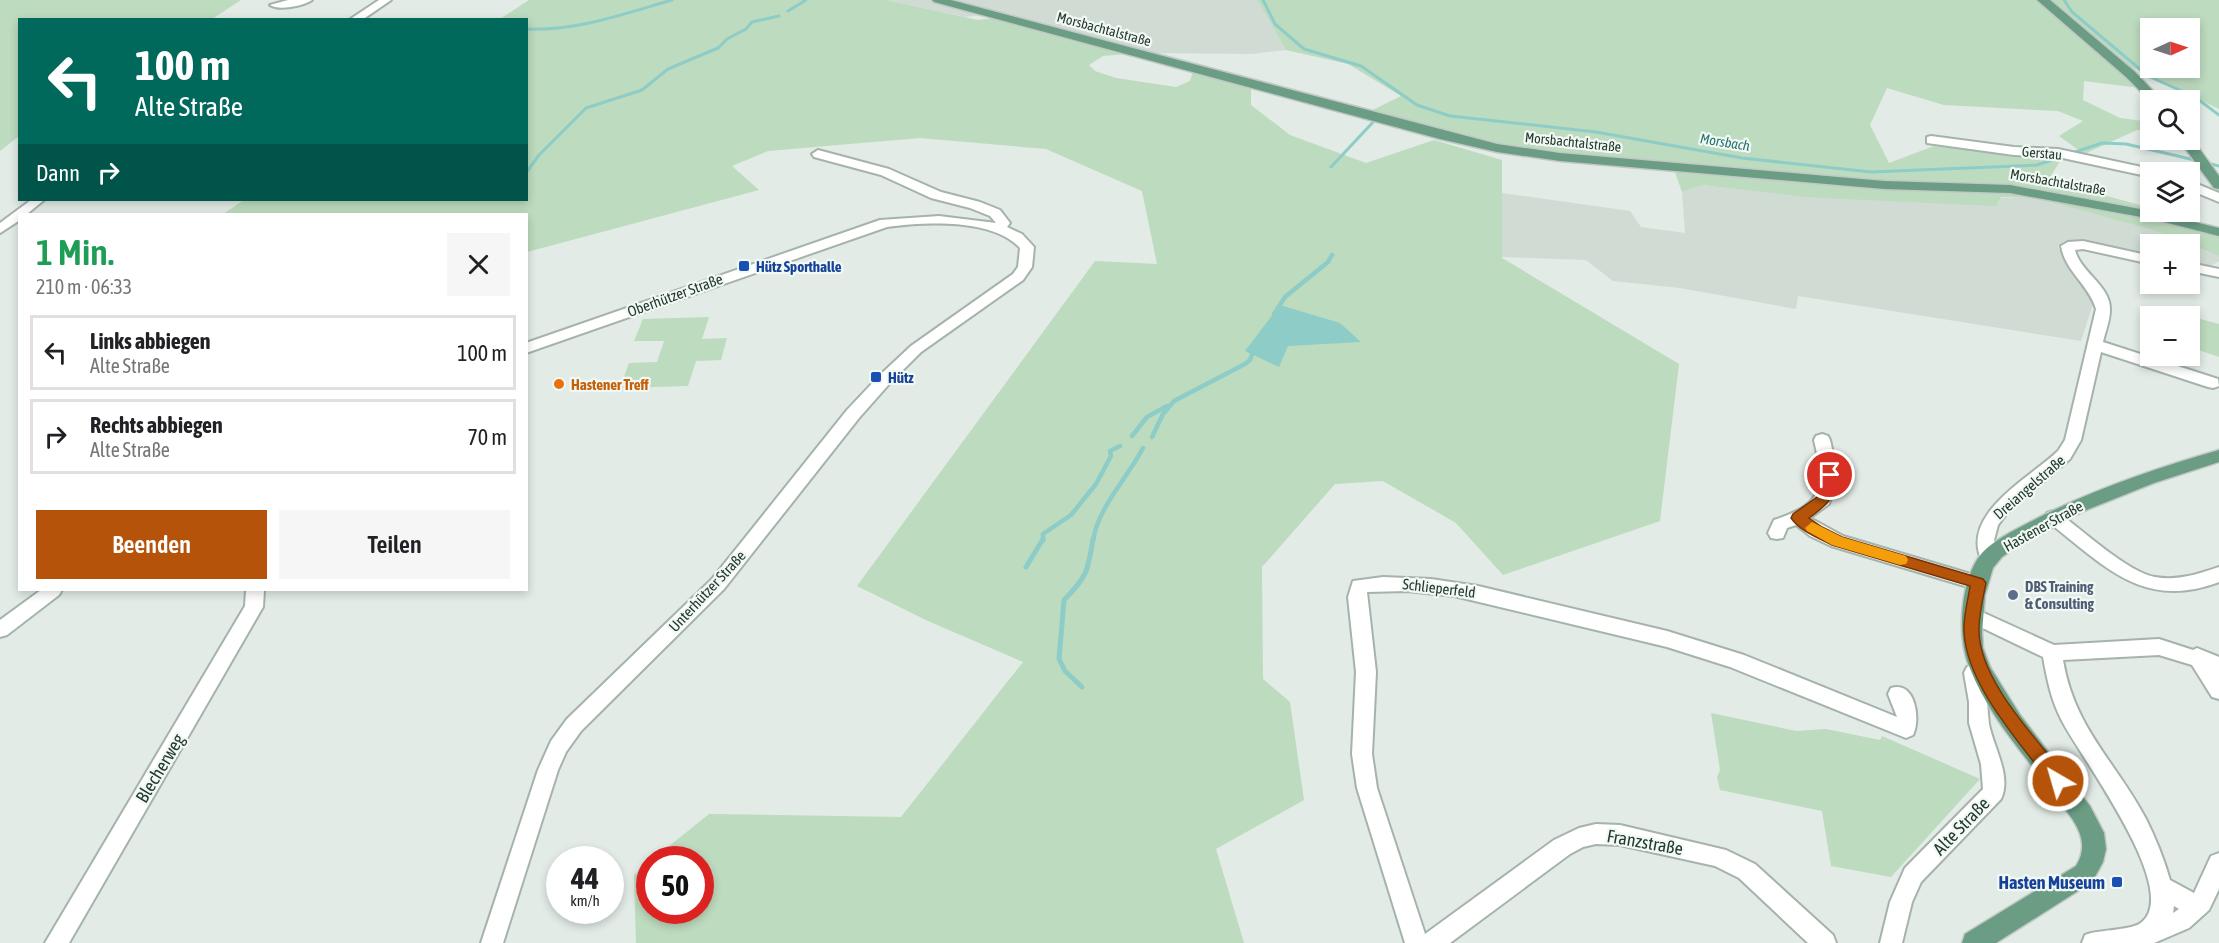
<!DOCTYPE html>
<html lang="de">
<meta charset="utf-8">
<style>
:root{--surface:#fff;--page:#f6f6f6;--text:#202124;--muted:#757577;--line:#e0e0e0;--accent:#b45309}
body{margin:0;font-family:"Asap Condensed",sans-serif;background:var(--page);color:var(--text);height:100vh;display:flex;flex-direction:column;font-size:22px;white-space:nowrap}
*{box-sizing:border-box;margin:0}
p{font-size:20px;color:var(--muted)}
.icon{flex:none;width:33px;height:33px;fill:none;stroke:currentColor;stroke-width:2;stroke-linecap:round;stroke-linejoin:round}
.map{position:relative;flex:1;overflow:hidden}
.sheet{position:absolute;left:18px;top:213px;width:510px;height:378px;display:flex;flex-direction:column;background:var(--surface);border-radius:0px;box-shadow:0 3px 9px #0003}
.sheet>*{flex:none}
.guide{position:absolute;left:18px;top:18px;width:510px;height:183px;border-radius:0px;box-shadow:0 3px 9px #0003;background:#00695c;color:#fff;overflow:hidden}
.needle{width:39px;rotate:87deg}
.tools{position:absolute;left:2140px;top:18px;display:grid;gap:12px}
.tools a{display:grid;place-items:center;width:60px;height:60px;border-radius:0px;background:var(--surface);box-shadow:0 3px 9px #0003;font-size:30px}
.speed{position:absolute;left:546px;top:846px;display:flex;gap:12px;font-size:30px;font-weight:700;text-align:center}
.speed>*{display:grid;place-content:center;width:78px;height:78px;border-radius:50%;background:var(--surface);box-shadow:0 3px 9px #0003;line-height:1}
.speed small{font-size:15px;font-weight:400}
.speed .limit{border:9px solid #d22;background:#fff;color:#111}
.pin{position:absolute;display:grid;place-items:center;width:51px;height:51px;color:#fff;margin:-26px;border:3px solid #fff;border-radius:50%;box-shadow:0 2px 6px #0007}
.me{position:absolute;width:66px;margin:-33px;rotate:322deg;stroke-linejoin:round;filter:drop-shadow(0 0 4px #0008)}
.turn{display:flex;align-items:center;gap:21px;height:126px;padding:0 18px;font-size:27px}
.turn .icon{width:78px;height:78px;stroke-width:2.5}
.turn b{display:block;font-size:42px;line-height:51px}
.then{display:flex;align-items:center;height:57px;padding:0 18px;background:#0003;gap:12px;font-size:22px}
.round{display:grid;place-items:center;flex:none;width:63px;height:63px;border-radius:0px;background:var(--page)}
.overview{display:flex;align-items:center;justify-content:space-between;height:102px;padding:0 18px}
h1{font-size:36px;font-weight:600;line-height:45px;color:#1e9e55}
.cta{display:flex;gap:12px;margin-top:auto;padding:12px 18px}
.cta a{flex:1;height:69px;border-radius:0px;background:var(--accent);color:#fff;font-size:24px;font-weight:600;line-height:69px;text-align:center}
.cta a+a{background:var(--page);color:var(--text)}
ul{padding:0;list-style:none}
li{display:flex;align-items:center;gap:18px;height:75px;margin:0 12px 9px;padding:0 6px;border:3px solid var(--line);border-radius:0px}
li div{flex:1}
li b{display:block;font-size:22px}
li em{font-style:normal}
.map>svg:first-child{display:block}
.built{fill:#d0dbd4}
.green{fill:#bddbbe;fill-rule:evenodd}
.water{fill:#8eccc8}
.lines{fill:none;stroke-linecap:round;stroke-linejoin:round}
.stream-far2{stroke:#8eccc8;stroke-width:3}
.stream-far1{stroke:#8eccc8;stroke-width:4.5}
.stream{stroke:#8eccc8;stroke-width:5}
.minor-casing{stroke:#a5b3ab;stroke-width:4}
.major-casing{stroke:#c1c8c5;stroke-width:3}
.minor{fill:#fff;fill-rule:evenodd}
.major{fill:#6a9d84;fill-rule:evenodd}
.route{fill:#b45309;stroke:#753606;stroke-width:1.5}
.slow{fill:#f59e0b}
.transit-dot{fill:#1a4fb4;stroke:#f2f8f4;stroke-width:2}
.food-dot{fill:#e8710a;stroke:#f2f8f4;stroke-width:2}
.service-dot{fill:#5c6f8a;stroke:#f2f8f4;stroke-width:2}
.labels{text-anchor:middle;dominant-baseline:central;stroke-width:4.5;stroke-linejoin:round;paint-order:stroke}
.far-street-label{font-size:14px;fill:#233b2f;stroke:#f2f8f4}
.far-water-label{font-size:14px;font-style:italic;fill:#22726d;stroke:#f2f8f4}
.transit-label{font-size:15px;font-weight:bold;fill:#164399;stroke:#f2f8f4;text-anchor:start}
.street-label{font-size:15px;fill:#233b2f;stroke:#f2f8f4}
.food-label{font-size:15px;font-weight:bold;fill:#c56008;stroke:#f2f8f4;text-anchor:start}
.service-label{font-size:15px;font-weight:bold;fill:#4e5e75;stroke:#f2f8f4;text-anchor:start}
.near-street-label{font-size:18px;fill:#233b2f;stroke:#f2f8f4}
.near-transit-label{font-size:18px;font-weight:bold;fill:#164399;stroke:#f2f8f4;text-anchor:end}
</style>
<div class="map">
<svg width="2219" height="943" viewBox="0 0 2219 943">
<rect width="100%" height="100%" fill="#e2ebe5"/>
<g class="built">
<path d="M886,0H1253L1258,1L1286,50L1251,54L1157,53L1003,12L965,17Z"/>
<path d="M1702,185L1803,197L2035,198L2153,230L2190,244H2151V256L2086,242L2064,241L2058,247L2090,290L2093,304L2081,341L1798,296L1796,309L1680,288L1613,281L1586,260L1502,257V193L1630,211L1641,227L1685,233L1682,192Z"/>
<path d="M2190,245L2219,256V261L2211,266L2190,263Z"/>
</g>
<g class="green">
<path d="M0,0H241L212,19L20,20L19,136L0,151Z"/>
<path d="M529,0H886L978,20L994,18L1126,54L1103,56L1089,65L1095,71L1116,78L1176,87L1190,81L1193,71L1251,88V105L1290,135L1366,163L1434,140L1502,160V258L1679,364L1660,521L1503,575L1456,523L1383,481L1335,484L1262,567L1263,679L1290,702L1304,800L1216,849L1244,943H636L634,875L649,862L650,910H700V860L653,859L709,814L901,817L1023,662L928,621L857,586L1095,261L1157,264L1142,191L1046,149L920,138L768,151L732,166L759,190L527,252L526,214H223L244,200H526V20L500,19Z"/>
<path d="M1253,0H2219V109L2123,63L2140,88L2084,81L2083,100L2120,118L2151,122V130H2137L2084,154L2059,136L2083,121L2058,111L1944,105L1887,88L1870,125L1889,163L1934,146L2061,160L2048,180L2151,208L2152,212L1998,183H1898L1538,151L1486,143L1369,112L1401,96L1348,64L1286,50L1258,1ZM2151,28H2190V68H2151Z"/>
<path d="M1675,172L1898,190L1972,189L2044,198L2135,214L2204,230L2219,236V256L2153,230L2035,198L2001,197L1996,206L1803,197L1702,185L1682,192Z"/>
<path d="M2164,309L2219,324V357L2190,347V316H2166Z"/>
<path d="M709,317L702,339L727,338L721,360L696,361L688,386L620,388L629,363L657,362L664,341H634L643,319Z"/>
<path d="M1711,713L1796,731L1826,729L1880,740L1882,736L1980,779L1891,877L1831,866L1822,811L1720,790L1717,777L1720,770Z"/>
</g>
<path class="water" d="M1280,305L1340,323L1361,342L1288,346L1279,367L1245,351Z"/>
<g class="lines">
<g class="stream-far2">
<path d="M1263,0L1275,24L1304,49L1361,66L1417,105L1450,116L1596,132L1742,158L1871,172L2037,165L2102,143L2126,144L2199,161"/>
<path d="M2064,0L2072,12L2148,76L2195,97L2219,115"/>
<path d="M788,11L806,0"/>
<path d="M526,29C578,31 623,14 672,0"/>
<path d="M2207,163L2219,166"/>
<path d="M1331,167L1375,120"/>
<path d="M526,173L539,155L586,108L642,90L668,69L718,48L727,39L746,29L752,22L779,16"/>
</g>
<g class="stream-far1">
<path d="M1274,314L1285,297L1328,262L1332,255"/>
<path d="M1132,436L1147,417L1167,406"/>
<path d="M1152,437L1163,414L1174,401L1245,364L1250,360L1254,349"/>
<path d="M1043,541V534L1071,515L1096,484L1111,456L1110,451L1120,446"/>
<path d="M1093,541C1097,509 1128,477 1143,448"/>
</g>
<g class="stream">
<path d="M1026,567L1043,539"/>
<path d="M1082,687L1065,671L1059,659L1064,600C1087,577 1088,571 1093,539"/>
</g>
<defs>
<g id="minor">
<path d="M288,0H312C303,6 279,11 270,5Z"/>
<path d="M379,0H391L362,20H349Z"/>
<path d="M1931,136L2014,147L2058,149L2151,169L2157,172H2151V177L2058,157L2014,155L1927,143V137Z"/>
<path d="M818,150L889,169L941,192L980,202L1000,210L1010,223L1007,227L1022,234L1034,247L1032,267L1023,280L921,352L890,383L859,418L724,589L581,731L566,752L558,770L503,943H481L538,770L551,741L567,719L712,579L847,410L880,375L911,346L1013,274L1018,267L1020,248C992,218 925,222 887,227L526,353V343L880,220L939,216L996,223L990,216L970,208L931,198L881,175L814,157L812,154Z"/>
<path d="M2190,181L2219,193V202L2190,190Z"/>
<path d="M31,200H44L27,214H20V220L0,233V223Z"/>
<path d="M2083,241L2151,256V264L2083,249L2075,250C2080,272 2111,286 2110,310C2110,321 2105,332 2103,342L2218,379L2219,386L2213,388L2208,387L2101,352L2081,440L2070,459L2007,513L1998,525L1994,540L1998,558L1995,563L1989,565L1983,563C1957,515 2030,478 2058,451L2065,440L2096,309C2089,285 2065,271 2061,246L2068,242Z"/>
<path d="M2190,263L2219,269V277L2190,271Z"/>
<path d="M1822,434L1828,436L1830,440L1838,475L1829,504L1810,518L1843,536L1984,578L1987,583L1984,588L1978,590L1831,546L1810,536L1796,525L1787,528L1783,538L1777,539L1771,538L1768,533L1774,520C1825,503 1825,488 1814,440L1816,436Z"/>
<path d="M2053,511L2059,513C2082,530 2129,573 2155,577C2178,581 2198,574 2219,567V582C2142,611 2104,565 2047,521L2044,517L2047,513Z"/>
<path d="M1383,577L1431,579L1478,586L1667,631L1744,655L1897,717L1888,694L1891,688C1915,680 1921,719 1913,735L1906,738L1730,667L1667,647L1454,596L1407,591L1367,592L1376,672L1372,754L1377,788L1425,934L1554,840L1579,828L1596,824L1620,825L1726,850L1755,864L1833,935L1836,943H1808L1739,878L1715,866L1620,845L1596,844L1583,847L1570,854L1450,943H1405L1357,788L1352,754L1356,672L1348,597L1353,581Z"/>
<path d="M41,590H62L59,595L7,635L0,637V620Z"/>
<path d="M246,590H264L263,607L260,612L69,943H45L245,606Z"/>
<path d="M1973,608L2054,645L2159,639L2193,650L2197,648L2219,657V699L2212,697L2192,665L2159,655L2063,660C2074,728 2116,762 2146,819C2156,839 2164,859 2170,880L2194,893L2211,856L2219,853V889L2209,910L2189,928L2154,943H2082L2085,935C2100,929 2132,931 2142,922C2182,889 2078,754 2061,719C2051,699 2047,679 2043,657L1966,620L1964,615L1966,610ZM2174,906L2179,909L2173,913Z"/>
<path d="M1980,660L1987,662L1990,668L1984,676C1987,692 1987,708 1989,724C1993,746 2012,776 2001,799L1921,882L1912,902L1902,943H1880L1890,902L1905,868L1983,789L1981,764L1969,723V702L1964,673L1967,667Z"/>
</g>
<g id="major">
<path d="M932,0H951L1497,144L1560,153L1884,181L2010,185L2151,211L2219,228V236L2152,219L2010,193L1884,189L1560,161L1497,152L1440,139L934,2Z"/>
<path d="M2037,0H2050L2134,71L2162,100L2151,102L2126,77Z"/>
<path d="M2191,137L2219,176V189L2214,188L2179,140H2190Z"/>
<path d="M2219,450V462L2154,483L2084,511L2018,546L2002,557L1993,568L1985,595L1982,633L1983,648L1990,667L2020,715L2090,806L2104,833L2106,849L2103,862L2092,882L1996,943H1962L1965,934L2076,866C2086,850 2083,836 2073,820C2039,770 1991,724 1969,666C1957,636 1960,579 1982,553C1994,540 2013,531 2028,523C2089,491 2153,469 2219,450Z"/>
</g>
</defs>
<use href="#minor" class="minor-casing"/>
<use href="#major" class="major-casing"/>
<use href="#minor" class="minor"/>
<use href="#major" class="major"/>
</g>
<path class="route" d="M1830,470L1837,475C1835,499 1827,505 1809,518L1822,527L1842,537L1983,579L1986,583C1983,598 1979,614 1979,629C1978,679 2036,738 2065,775L2067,781L2065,786L2058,788L2052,786C2021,743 1967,687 1964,632C1963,617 1968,601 1970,586L1832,545C1818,538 1800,531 1791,518L1793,514L1817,497L1823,475Z"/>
<path class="slow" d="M1812,522L1842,537L1906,556L1908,560L1906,564L1900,565L1832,545L1807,531L1805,528Z"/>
<g class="transit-dot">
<rect x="738" y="260" width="12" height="12" rx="3"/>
<rect x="870" y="371" width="12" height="12" rx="3"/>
<rect x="2111" y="876" width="12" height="12" rx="3"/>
</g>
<circle class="food-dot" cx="559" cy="384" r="6"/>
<circle class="service-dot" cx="2013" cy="595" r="6"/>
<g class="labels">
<g class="far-street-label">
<text transform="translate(1104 29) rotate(15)">Morsbachtalstraße</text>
<text transform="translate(1573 142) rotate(6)">Morsbachtalstraße</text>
<text transform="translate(2042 153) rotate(5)">Gerstau</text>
<text transform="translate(2058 182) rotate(10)">Morsbachtalstraße</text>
</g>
<g class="far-water-label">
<text transform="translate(1725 142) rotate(9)">Morsbach</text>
</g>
<g class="transit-label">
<text x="756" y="266">Hütz Sporthalle</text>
<text x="888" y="377">Hütz</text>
</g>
<g class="street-label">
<text transform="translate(675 295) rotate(-20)">Oberhützer Straße</text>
<text transform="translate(2029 487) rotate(-41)">Dreiangelstraße</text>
<text transform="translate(2043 526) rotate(-29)">Hastener Straße</text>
<text transform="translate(1439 588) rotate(7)">Schlieperfeld</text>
<text transform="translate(707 591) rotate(-47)">Unterhützer Straße</text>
</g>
<g class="food-label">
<text x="571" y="384">Hastener Treff</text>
</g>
<g class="service-label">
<text x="2025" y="586">DBS Training<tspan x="2025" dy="17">&amp; Consulting</tspan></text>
</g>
<g class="near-street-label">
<text transform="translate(160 768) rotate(-59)">Blecherweg</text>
<text transform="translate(1961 826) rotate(-46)">Alte Straße</text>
<text transform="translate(1645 842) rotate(10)">Franzstraße</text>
</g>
<g class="near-transit-label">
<text x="2105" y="882">Hasten Museum</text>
</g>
</g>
</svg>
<div class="tools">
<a><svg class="needle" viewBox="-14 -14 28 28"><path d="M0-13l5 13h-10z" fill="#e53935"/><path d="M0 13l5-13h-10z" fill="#757577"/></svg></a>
<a><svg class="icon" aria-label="search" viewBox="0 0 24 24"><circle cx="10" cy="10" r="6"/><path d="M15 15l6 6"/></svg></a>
<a><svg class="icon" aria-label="layers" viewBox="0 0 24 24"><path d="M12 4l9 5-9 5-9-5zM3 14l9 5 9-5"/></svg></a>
<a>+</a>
<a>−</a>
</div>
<div class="speed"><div>44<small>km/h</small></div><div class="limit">50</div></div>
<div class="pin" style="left:1830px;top:475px;background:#d93025"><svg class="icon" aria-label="arrive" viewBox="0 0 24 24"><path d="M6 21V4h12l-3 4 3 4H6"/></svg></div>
<svg class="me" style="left:2058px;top:781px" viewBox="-20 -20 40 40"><circle r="17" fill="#b45309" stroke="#fff" stroke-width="3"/><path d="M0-11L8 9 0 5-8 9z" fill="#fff"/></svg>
<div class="guide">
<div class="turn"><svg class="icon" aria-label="left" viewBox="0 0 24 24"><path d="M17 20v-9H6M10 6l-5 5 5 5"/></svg><div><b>100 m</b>Alte Straße</div></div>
<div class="then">Dann<svg class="icon" aria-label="right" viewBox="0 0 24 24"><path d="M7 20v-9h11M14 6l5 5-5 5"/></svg></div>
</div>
<section class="sheet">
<div class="overview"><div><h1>1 Min.</h1><p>210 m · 06:33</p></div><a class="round"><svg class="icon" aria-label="close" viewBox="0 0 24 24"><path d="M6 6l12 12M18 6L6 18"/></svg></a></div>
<ul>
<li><svg class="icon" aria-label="left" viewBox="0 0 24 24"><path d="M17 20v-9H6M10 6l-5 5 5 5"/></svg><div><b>Links abbiegen</b><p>Alte Straße</p></div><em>100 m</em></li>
<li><svg class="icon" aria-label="right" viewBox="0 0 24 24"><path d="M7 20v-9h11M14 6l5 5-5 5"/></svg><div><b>Rechts abbiegen</b><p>Alte Straße</p></div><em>70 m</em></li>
</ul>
<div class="cta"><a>Beenden</a><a>Teilen</a></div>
</section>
</div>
